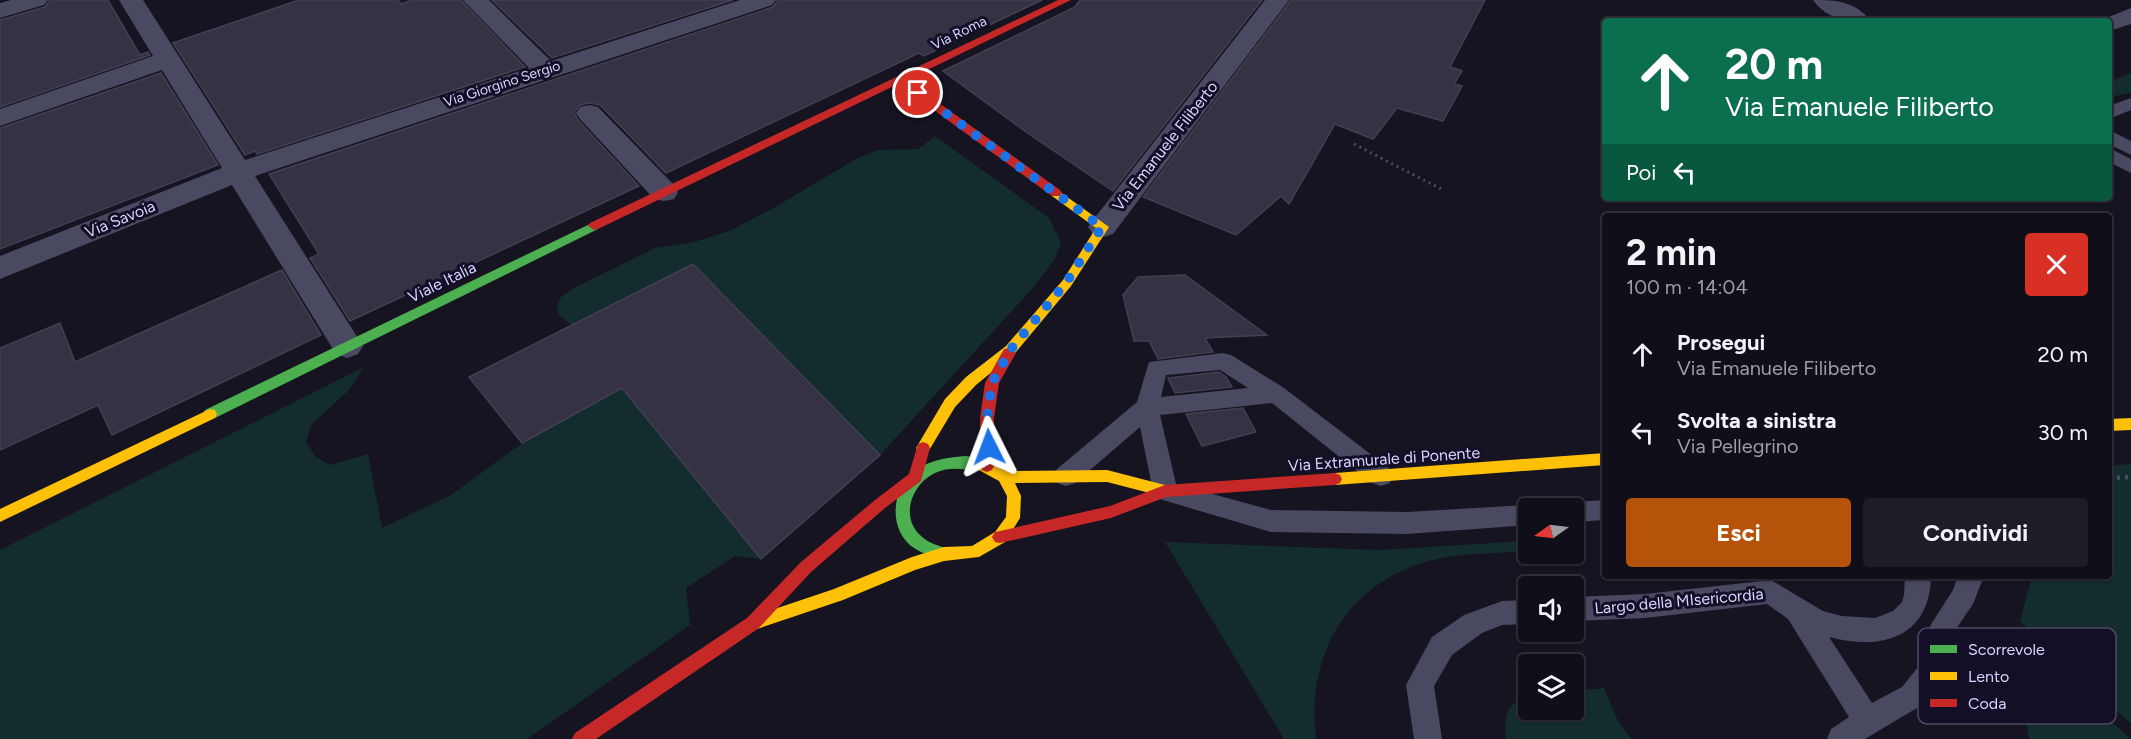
<!DOCTYPE html>
<html lang="it">
<meta charset="utf-8">
<style>
:root{--surface:#100f19;--page:#1e1d26;--text:#f1f3f6;--muted:#9c9ca2;--line:#302f38;--accent:#b45309}
body{margin:0;font-family:Figtree,sans-serif;background:var(--page);color:var(--text);height:100vh;display:flex;flex-direction:column;font-size:22px;white-space:nowrap}
*{box-sizing:border-box;margin:0}
p{font-size:20px;color:var(--muted)}
.icon{flex:none;width:33px;height:33px;fill:none;stroke:currentColor;stroke-width:2;stroke-linecap:round;stroke-linejoin:round}
.map{position:relative;flex:1;overflow:hidden}
.drawer{position:absolute;left:1602px;top:213px;width:510px;height:366px;display:flex;flex-direction:column;background:var(--surface);border-radius:6px;box-shadow:0 2px 4px #0004,0 0 0 2px var(--line)}
.drawer>*{flex:none}
.hud{position:absolute;left:1602px;top:18px;width:510px;height:183px;border-radius:6px;box-shadow:0 2px 4px #0004,0 0 0 2px var(--line);background:#0b6e4f;color:#fff;overflow:hidden}
.needle{width:39px;rotate:256deg}
.fabs{position:absolute;left:1518px;top:498px;display:grid;gap:12px}
.fabs a{display:grid;place-items:center;width:66px;height:66px;border-radius:6px;background:var(--surface);box-shadow:0 2px 4px #0004,0 0 0 2px var(--line);font-size:30px}
.pin{position:absolute;display:grid;place-items:center;width:51px;height:51px;color:#fff;margin:-26px;border:3px solid #fff;border-radius:50%;box-shadow:0 2px 6px #0007}
.me{position:absolute;width:66px;margin:-33px;rotate:357deg;stroke-linejoin:round;filter:drop-shadow(0 0 4px #0008)}
.turn{display:flex;align-items:center;gap:21px;height:126px;padding:0 24px;font-size:27px}
.turn .icon{width:78px;height:78px;stroke-width:2.5}
.turn b{display:block;font-size:42px;line-height:51px}
.then{display:flex;align-items:center;height:57px;padding:0 24px;background:#0003;gap:12px;font-size:22px}
.round{display:grid;place-items:center;flex:none;width:63px;height:63px;border-radius:6px;background:var(--page)}
.head{display:flex;align-items:center;justify-content:space-between;height:102px;padding:0 24px}
h1{font-size:36px;font-weight:700;line-height:45px}
.cta{display:flex;gap:12px;margin-top:auto;padding:12px 24px}
.cta a{flex:1;height:69px;border-radius:6px;background:var(--accent);color:#fff;font-size:24px;font-weight:700;line-height:69px;text-align:center}
.cta a+a{background:var(--page);color:var(--text)}
ul{padding:0;list-style:none}
li{display:flex;align-items:center;gap:18px;height:78px;padding:0 24px}
li div{flex:1}
li b{display:block;font-size:22px}
li em{font-style:normal}
.map>svg:first-child{display:block}
.green{fill:#132c2d}
.building{fill:#343243;stroke:#433f54;stroke-width:1.5}
.lines{fill:none;stroke-linecap:round;stroke-linejoin:round}
.path-far1{stroke:#44505f;stroke-width:3;stroke-dasharray:2 4;stroke-linecap:butt}
.path{stroke:#44505f;stroke-width:4.5;stroke-dasharray:3 5;stroke-linecap:butt}
.lane{fill:#4a4962;fill-rule:evenodd}
.street{fill:#4a4962;fill-rule:evenodd}
.fast{fill:#4caf50;fill-rule:evenodd}
.slow{fill:#ffc107;fill-rule:evenodd}
.jam{fill:#c62828;fill-rule:evenodd}
.route{stroke:#1a73e8;stroke-width:10;stroke-dasharray:0 18}
.labels{text-anchor:middle;dominant-baseline:central;stroke-width:6;stroke-linejoin:round;paint-order:stroke}
.far-street-label{font-size:14px;fill:#d9d4ff;stroke:#130f26}
.street-label{font-size:16px;fill:#d9d4ff;stroke:#130f26}
.key{fill:#130f26;stroke:#4e4a67;stroke-width:1.5}
.key-label{font-size:16px;fill:#d9d4ff}
</style>
<div class="map">
<svg width="2131" height="739" viewBox="0 0 2131 739">
<rect width="100%" height="100%" fill="#161421"/>
<g class="green">
<path d="M2131,73V93L2109,97V82Z"/>
<path d="M935,136L1049,218L1061,243L1054,260L1033,288L880,455L694,264L571,325L559,315L557,305L561,297L574,288L655,248L694,242L729,231L770,210L856,159L877,150L918,149Z"/>
<path d="M364,367L349,390L311,425L306,442L316,457L330,465L368,454L382,528L451,495L522,443L622,388L761,559L735,556L686,588L690,625L527,739H0V550Z"/>
<path d="M2131,464V724L2020,621L2032,576H2109V466Z"/>
<path d="M1528,541V551C1493,554 1453,552 1419,564C1341,591 1307,660 1316,739H1284L1165,542L1380,550Z"/>
<path d="M2015,637L2131,739H2029L2021,688L2011,664Z"/>
<path d="M1604,688L1618,721L1632,739H1506C1503,720 1507,701 1528,696V710H1574V691Z"/>
</g>
<g class="building">
<path d="M50,0H108L140,55L148,52L150,55L0,107V20L45,7Z"/>
<path d="M299,0H398L401,4L412,0H461L525,67L257,154L255,151L245,155L173,43Z"/>
<path d="M492,0H733L552,58Z"/>
<path d="M778,0H1042L924,56L919,53L666,173L600,105L589,103L580,105L574,112L578,120L639,186L350,321L310,258L319,254L269,174L773,7Z"/>
<path d="M1080,0H1262L1113,191L1026,132L943,71L1075,7Z"/>
<path d="M1291,0H1485L1450,67L1462,71L1454,84L1462,86L1443,121L1397,108L1373,139L1335,124L1289,204L1281,196L1236,235L1143,197Z"/>
<path d="M161,73L218,165L0,249V128Z"/>
<path d="M693,264L880,455L761,559L622,388L522,443L469,377Z"/>
<path d="M282,270L321,335L112,435L98,405L0,450V348L60,323L75,362Z"/>
<path d="M1185,275L1267,335L1205,338L1213,352L1158,359L1149,341H1134L1123,295L1138,277Z"/>
<path d="M1219,372L1226,377L1232,387L1175,393L1168,378Z"/>
<path d="M1243,408L1256,432L1202,446L1186,414Z"/>
</g>
<g class="lines">
<path class="path-far1" d="M1354,144L1441,189"/>
<path class="path" d="M2109,478L2131,477"/>
<g class="lane">
<path d="M2131,98V110L2109,119V106Z"/>
<path d="M2109,130L2131,141V155L2109,144Z"/>
<path d="M2109,148L2131,159V173L2109,162Z"/>
<path d="M1223,353L1231,355L1284,388L1390,469L1393,476L1390,483L1381,486L1372,483L1272,403L1160,415L1176,484L1271,510L1407,512L1528,505L1537,508H1528V525L1407,534L1271,532L1156,498L1153,491L1140,427L1075,483L1066,486L1057,483L1054,476L1057,469L1137,402L1149,362ZM1220,370L1248,388L1161,397L1166,375Z"/>
<path d="M1605,500V520L1574,522V508H1563L1565,505L1574,502Z"/>
<path d="M1905,576H1931C1930,638 1881,651 1829,637L1872,703L1902,687L1927,656L1930,626L1953,590L1958,576H1984L1973,604L1956,629L1954,660L1950,669L1922,705L1865,739H1827L1831,729L1849,717L1788,619L1767,604L1645,618L1574,621V597L1645,594L1771,580L1823,611L1842,616L1875,618L1893,611L1902,602L1904,595Z"/>
<path d="M1528,600V624L1502,625L1482,633L1452,655L1434,686L1442,739H1414L1406,685L1432,637L1464,615L1502,601Z"/>
</g>
<g class="street">
<path d="M11,0H48L44,5L0,18V3Z"/>
<path d="M119,0H143L245,160L529,68L463,0H489L551,61L740,0H776L772,5L255,176L363,346L358,354L347,358L336,354L232,185L0,279V256L222,168L162,70L0,126V109L153,56Z"/>
<path d="M1265,0H1289L1113,234L1103,237L1093,234L1088,227L1093,220Z"/>
<path d="M1813,0C1835,0 1856,1 1870,21C1848,21 1827,20 1813,0Z"/>
<path d="M2131,8V24L2109,31V21H2099Z"/>
<path d="M589,105L598,107L674,185L678,192L674,199L664,201L654,199L580,119L576,113L580,107Z"/>
</g>
<g class="fast">
<path d="M594,222L598,223L600,226L598,229L215,418H205L203,414L205,410Z"/>
<path d="M967,456L985,460L987,464L985,468C970,473 954,464 935,473C912,484 900,516 920,535C928,543 939,546 949,549L952,554L949,559L944,561C934,557 923,554 914,548C888,531 891,489 914,471C929,460 949,457 967,456Z"/>
</g>
<g class="slow">
<path d="M1056,189L1109,227L1071,286L1016,352L976,385L955,407L928,452H918L916,448L945,399L966,377L1006,346L1063,280L1096,228L1052,196L1050,193L1052,190Z"/>
<path d="M210,409L215,410L217,414L215,418L0,522V509Z"/>
<path d="M2131,418V430L2109,431V419Z"/>
<path d="M1605,453V465L1335,485L1330,483L1328,479L1330,475L1335,473Z"/>
<path d="M980,458L1006,471L1107,470L1165,485L1170,487L1172,491L1170,495L1165,497L1107,482L1015,483L1021,496L1020,518L1005,542L979,557L944,561L915,570L843,600L757,629L751,627L749,622L751,617L834,589L912,557L944,547L972,546L995,532L1006,517L1007,496L999,481L975,468L973,464L975,460Z"/>
</g>
<g class="jam">
<path d="M1058,0H1071L907,80L1060,190L1062,193L1060,196H1052L898,84L598,229L594,230L588,226L590,223Z"/>
<path d="M1009,348L1016,353L999,383L994,418V466L992,470L987,472L982,470L980,466V418L985,383L1004,349Z"/>
<path d="M923,442L928,444L930,448L921,481L885,508L811,572L759,628L596,739H572L575,733L747,618L801,562L875,500L909,474L918,444Z"/>
<path d="M1335,473L1340,475L1342,479L1340,483L1335,485L1166,497L1111,518L1000,543L995,542L992,537L995,532L1000,531L1110,506L1165,485Z"/>
</g>
</g>
<g class="lines">
<path class="route" d="M918,93L1102,227L1066,283L1011,349L992,383L987,418L989,447"/>
</g>
<g class="labels">
<g class="far-street-label">
<text transform="translate(959 33) rotate(-26)">Via Roma</text>
<text transform="translate(502 84) rotate(-18)">Via Giorgino Sergio</text>
</g>
<g class="street-label">
<text transform="translate(1165 146) rotate(-52)">Via Emanuele Filiberto</text>
<text transform="translate(120 219) rotate(-22)">Via Savoia</text>
<text transform="translate(442 282) rotate(-26)">Viale Italia</text>
<text transform="translate(1384 459) rotate(-4)">Via Extramurale di Ponente</text>
<text transform="translate(1679 601) rotate(-5)">Largo della MIsericordia</text>
</g>
</g>
<rect x="1918" y="628" width="198" height="96" rx="9" class="key"/>
<rect x="1930" y="645" width="27" height="8" fill="#4caf50"/>
<rect x="1930" y="672" width="27" height="8" fill="#ffc107"/>
<rect x="1930" y="699" width="27" height="8" fill="#c62828"/>
<g class="key-label">
<text x="1968" y="655">Scorrevole</text>
<text x="1968" y="682">Lento</text>
<text x="1968" y="709">Coda</text>
</g>
</svg>
<div class="fabs">
<a><svg class="needle" viewBox="-14 -14 28 28"><path d="M0-13l5 13h-10z" fill="#e53935"/><path d="M0 13l5-13h-10z" fill="#9c9ca2"/></svg></a>
<a><svg class="icon" aria-label="sound" viewBox="0 0 24 24"><path d="M4 9h4l5-4v14l-5-4H4zM17 9q2 3 0 6"/></svg></a>
<a><svg class="icon" aria-label="layers" viewBox="0 0 24 24"><path d="M12 4l9 5-9 5-9-5zM3 14l9 5 9-5"/></svg></a>
</div>
<div class="pin" style="left:918px;top:93px;background:#d93025"><svg class="icon" aria-label="arrive" viewBox="0 0 24 24"><path d="M6 21V4h12l-3 4 3 4H6"/></svg></div>
<svg class="me" style="left:989px;top:447px" viewBox="-20 -20 40 40"><path d="M0-17L14 15 0 8-14 15z" fill="#1a73e8" stroke="#fff" stroke-width="4"/></svg>
<div class="hud">
<div class="turn"><svg class="icon" aria-label="ahead" viewBox="0 0 24 24"><path d="M12 20V5M6 11l6-6 6 6"/></svg><div><b>20 m</b>Via Emanuele Filiberto</div></div>
<div class="then">Poi<svg class="icon" aria-label="left" viewBox="0 0 24 24"><path d="M17 20v-9H6M10 6l-5 5 5 5"/></svg></div>
</div>
<section class="drawer">
<div class="head"><div><h1>2 min</h1><p>100 m · 14:04</p></div><a class="round" style="background:#d93025;color:#fff"><svg class="icon" aria-label="close" viewBox="0 0 24 24"><path d="M6 6l12 12M18 6L6 18"/></svg></a></div>
<ul>
<li><svg class="icon" aria-label="ahead" viewBox="0 0 24 24"><path d="M12 20V5M6 11l6-6 6 6"/></svg><div><b>Prosegui</b><p>Via Emanuele Filiberto</p></div><em>20 m</em></li>
<li><svg class="icon" aria-label="left" viewBox="0 0 24 24"><path d="M17 20v-9H6M10 6l-5 5 5 5"/></svg><div><b>Svolta a sinistra</b><p>Via Pellegrino</p></div><em>30 m</em></li>
</ul>
<div class="cta"><a>Esci</a><a>Condividi</a></div>
</section>
</div>
